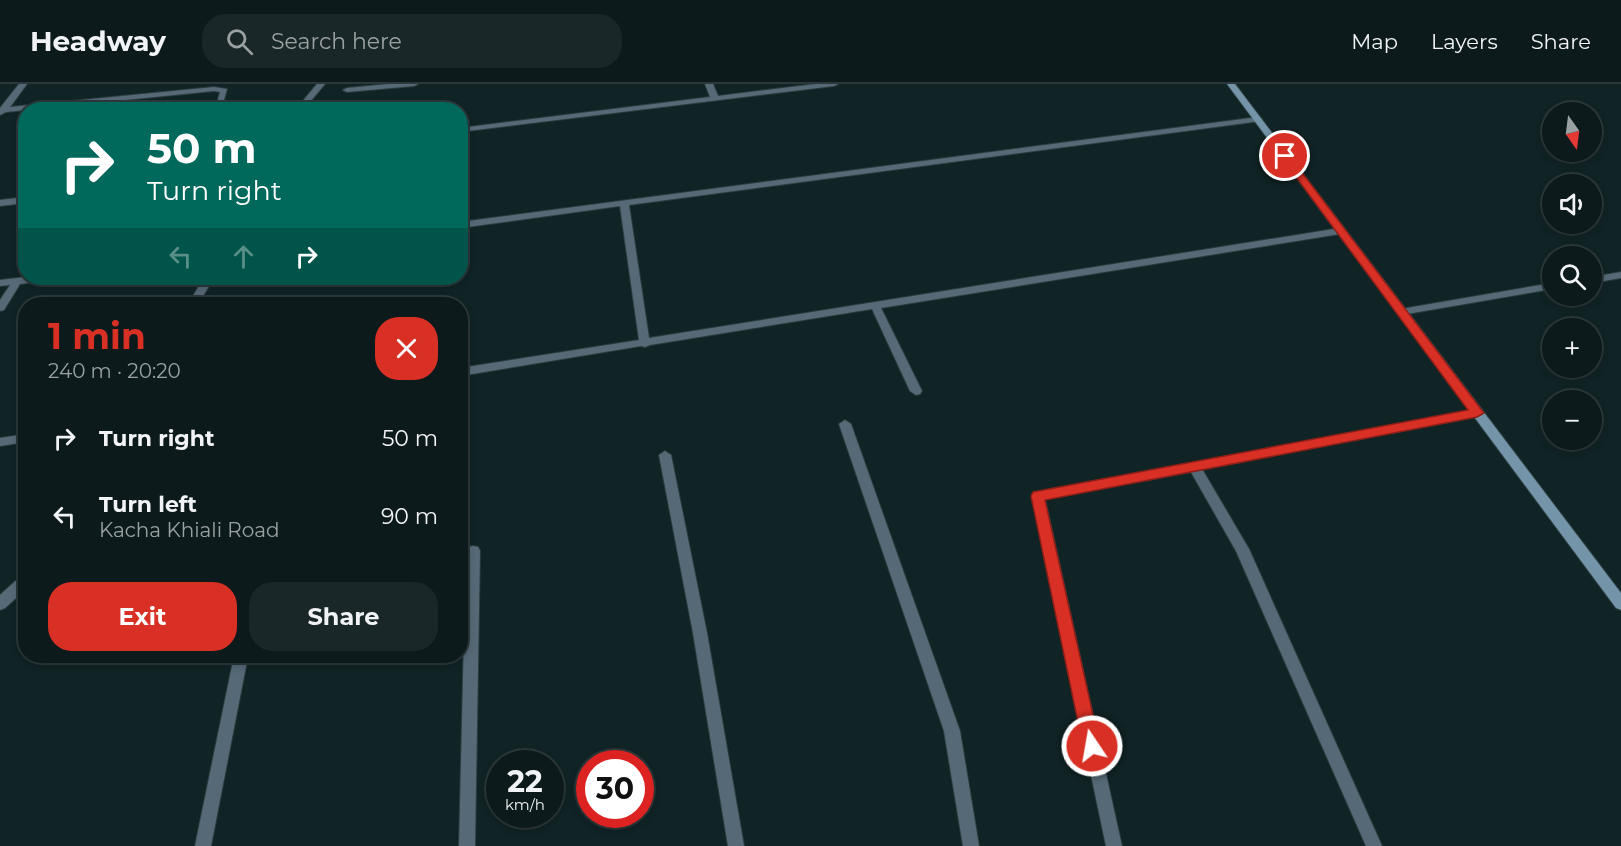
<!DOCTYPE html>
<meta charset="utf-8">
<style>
:root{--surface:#0c1a1c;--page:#1a2729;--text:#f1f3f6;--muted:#9aa1a3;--line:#2c383b;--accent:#d93025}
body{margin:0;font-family:Montserrat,sans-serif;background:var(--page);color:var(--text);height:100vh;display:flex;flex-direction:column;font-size:22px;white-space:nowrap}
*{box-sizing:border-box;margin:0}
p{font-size:20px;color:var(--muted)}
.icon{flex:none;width:33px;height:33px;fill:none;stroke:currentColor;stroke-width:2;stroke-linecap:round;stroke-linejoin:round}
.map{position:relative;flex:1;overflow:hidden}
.side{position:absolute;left:18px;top:213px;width:450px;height:366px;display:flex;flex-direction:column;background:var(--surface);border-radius:24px;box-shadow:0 3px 9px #0003,0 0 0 2px var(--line)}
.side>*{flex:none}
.banner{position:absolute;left:18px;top:18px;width:450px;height:183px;border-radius:24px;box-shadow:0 3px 9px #0003,0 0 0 2px var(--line);background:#00695c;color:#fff;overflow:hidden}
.needle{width:39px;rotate:166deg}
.tools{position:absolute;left:1542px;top:18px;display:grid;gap:12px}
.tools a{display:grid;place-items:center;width:60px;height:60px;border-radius:50%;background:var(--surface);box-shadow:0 3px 9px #0003,0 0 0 2px var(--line);font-size:30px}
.speed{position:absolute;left:486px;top:666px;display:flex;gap:12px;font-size:30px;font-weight:700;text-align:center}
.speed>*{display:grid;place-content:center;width:78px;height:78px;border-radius:50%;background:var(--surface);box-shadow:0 3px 9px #0003,0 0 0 2px var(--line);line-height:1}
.speed small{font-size:15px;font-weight:400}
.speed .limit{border:9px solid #d22;background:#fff;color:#111}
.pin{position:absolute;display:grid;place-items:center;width:51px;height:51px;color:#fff;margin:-26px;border:3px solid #fff;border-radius:50%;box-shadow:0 2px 6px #0007}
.me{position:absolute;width:66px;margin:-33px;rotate:348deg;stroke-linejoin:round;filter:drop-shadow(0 0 4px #0008)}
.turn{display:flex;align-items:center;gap:21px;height:126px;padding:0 30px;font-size:27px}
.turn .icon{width:78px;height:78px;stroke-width:2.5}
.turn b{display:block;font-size:42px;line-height:51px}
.lanes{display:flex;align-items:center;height:57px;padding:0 30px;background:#0003;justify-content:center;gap:30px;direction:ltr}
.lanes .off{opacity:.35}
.round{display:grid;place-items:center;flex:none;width:63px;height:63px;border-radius:24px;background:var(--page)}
.summary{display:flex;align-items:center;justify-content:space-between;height:102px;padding:0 30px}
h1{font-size:36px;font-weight:700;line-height:45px;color:var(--accent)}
.action{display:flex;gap:12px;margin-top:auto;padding:12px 30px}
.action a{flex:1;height:69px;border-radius:24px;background:var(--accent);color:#fff;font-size:24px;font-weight:700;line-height:69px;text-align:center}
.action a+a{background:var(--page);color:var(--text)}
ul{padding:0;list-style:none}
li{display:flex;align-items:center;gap:18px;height:78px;padding:0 30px}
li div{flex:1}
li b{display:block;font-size:22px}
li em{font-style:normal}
header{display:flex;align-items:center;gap:36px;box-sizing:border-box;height:84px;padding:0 30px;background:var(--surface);border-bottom:2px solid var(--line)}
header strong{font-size:28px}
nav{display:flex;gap:33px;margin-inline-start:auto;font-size:21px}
.search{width:420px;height:54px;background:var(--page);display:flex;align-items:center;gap:15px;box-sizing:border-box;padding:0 21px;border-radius:24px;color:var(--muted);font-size:22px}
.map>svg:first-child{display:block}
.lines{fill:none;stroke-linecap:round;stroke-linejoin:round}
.street-casing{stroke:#2b3d3f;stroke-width:2}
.secondary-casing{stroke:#2b3d3f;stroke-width:2}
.street{fill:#566977;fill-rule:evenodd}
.secondary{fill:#7494aa;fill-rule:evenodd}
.route{fill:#d93025;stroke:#8d1f18;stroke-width:1.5}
</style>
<header>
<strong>Headway</strong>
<div class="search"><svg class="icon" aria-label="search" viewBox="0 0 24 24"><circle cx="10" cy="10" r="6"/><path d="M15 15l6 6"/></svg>Search here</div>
<nav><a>Map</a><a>Layers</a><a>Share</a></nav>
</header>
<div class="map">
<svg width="1621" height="762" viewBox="0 0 1621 762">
<rect width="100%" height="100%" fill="#102325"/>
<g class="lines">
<defs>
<g id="street">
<path d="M19,0H27L10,23L214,3L227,5L224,16L228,19L302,18L317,0H325L303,26H296L298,22L226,23L217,19L220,8L214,7L26,26L6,28L0,31V24Z"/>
<path d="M389,0H418L414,2L347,8L343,6L347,4Z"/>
<path d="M705,0H713L718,12L816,0H838L834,2L460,48V44L710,13Z"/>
<path d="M1258,33L1262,35L1261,37L629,121L649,254L1340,144L1345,147L1340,150L881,224L922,307L920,310L916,311L910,307L872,225L650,261L645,263L641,262L460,292V284L639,256L620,122L460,144V138Z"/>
<path d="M26,113V119L0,122V116Z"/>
<path d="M1621,188V194L1592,199V193Z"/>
<path d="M26,193L52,194L47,197L20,200L4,226L0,227V216L10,201L0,202V196Z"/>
<path d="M204,194H214L198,220H188Z"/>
<path d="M1552,199V205L1401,231L1396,228L1401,225Z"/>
<path d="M1477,325L1481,326L1483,329L1481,332L1202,385L1249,465L1382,762H1366L1236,467L1191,388L1045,415L1122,762H1106L1032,412L1034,409Z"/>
<path d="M845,336L851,340L960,647L979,762H963L944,647L839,340Z"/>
<path d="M26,350V358L0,362V354Z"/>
<path d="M665,367L671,371L707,549L744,762H728L693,549L659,371Z"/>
<path d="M473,462L478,463L480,467L475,762H459L466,467L468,463Z"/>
<path d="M26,491V505L5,524L0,526V511L21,492Z"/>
<path d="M234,572H248L211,762H195Z"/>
</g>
<path id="secondary" d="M1227,0H1235L1621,509V526L1616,524Z"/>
</defs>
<use href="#street" class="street-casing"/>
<use href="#secondary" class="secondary-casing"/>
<use href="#street" class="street"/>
<use href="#secondary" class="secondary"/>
</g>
<path class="route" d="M1282,70H1288L1484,329L1477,333L1045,416L1100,662L1098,668L1092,671L1085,668L1083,662L1031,412L1033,408L1468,326L1282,74Z"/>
</svg>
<div class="tools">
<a><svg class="needle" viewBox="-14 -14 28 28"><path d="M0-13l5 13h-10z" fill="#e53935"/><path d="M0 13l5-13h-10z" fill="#9aa1a3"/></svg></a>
<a><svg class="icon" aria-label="sound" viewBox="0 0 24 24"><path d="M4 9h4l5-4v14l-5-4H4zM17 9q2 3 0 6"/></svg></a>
<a><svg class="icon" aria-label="search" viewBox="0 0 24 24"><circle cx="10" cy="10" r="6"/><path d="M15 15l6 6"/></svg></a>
<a>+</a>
<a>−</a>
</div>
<div class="speed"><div>22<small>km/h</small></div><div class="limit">30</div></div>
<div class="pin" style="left:1285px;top:72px;background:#d93025"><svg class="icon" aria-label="arrive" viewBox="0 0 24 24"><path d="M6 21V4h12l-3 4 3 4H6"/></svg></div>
<svg class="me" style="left:1092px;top:662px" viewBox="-20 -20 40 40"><circle r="17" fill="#d93025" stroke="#fff" stroke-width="3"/><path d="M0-11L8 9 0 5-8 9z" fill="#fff"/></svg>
<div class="banner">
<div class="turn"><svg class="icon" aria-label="right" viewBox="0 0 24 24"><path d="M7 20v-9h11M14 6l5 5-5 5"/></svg><div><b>50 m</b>Turn right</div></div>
<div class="lanes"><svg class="icon off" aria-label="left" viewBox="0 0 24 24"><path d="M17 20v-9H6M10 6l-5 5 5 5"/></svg><svg class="icon off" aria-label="ahead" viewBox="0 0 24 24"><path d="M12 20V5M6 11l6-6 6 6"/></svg><svg class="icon" aria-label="right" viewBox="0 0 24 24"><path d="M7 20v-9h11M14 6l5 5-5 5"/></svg></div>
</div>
<section class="side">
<div class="summary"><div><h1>1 min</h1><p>240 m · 20:20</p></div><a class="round" style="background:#d93025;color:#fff"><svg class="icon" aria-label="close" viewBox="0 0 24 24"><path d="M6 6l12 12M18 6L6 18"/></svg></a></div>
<ul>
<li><svg class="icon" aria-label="right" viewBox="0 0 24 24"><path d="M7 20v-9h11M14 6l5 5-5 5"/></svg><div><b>Turn right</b></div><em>50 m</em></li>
<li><svg class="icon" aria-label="left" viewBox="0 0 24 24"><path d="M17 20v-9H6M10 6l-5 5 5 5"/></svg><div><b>Turn left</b><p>Kacha Khiali Road</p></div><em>90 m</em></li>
</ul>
<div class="action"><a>Exit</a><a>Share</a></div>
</section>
</div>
